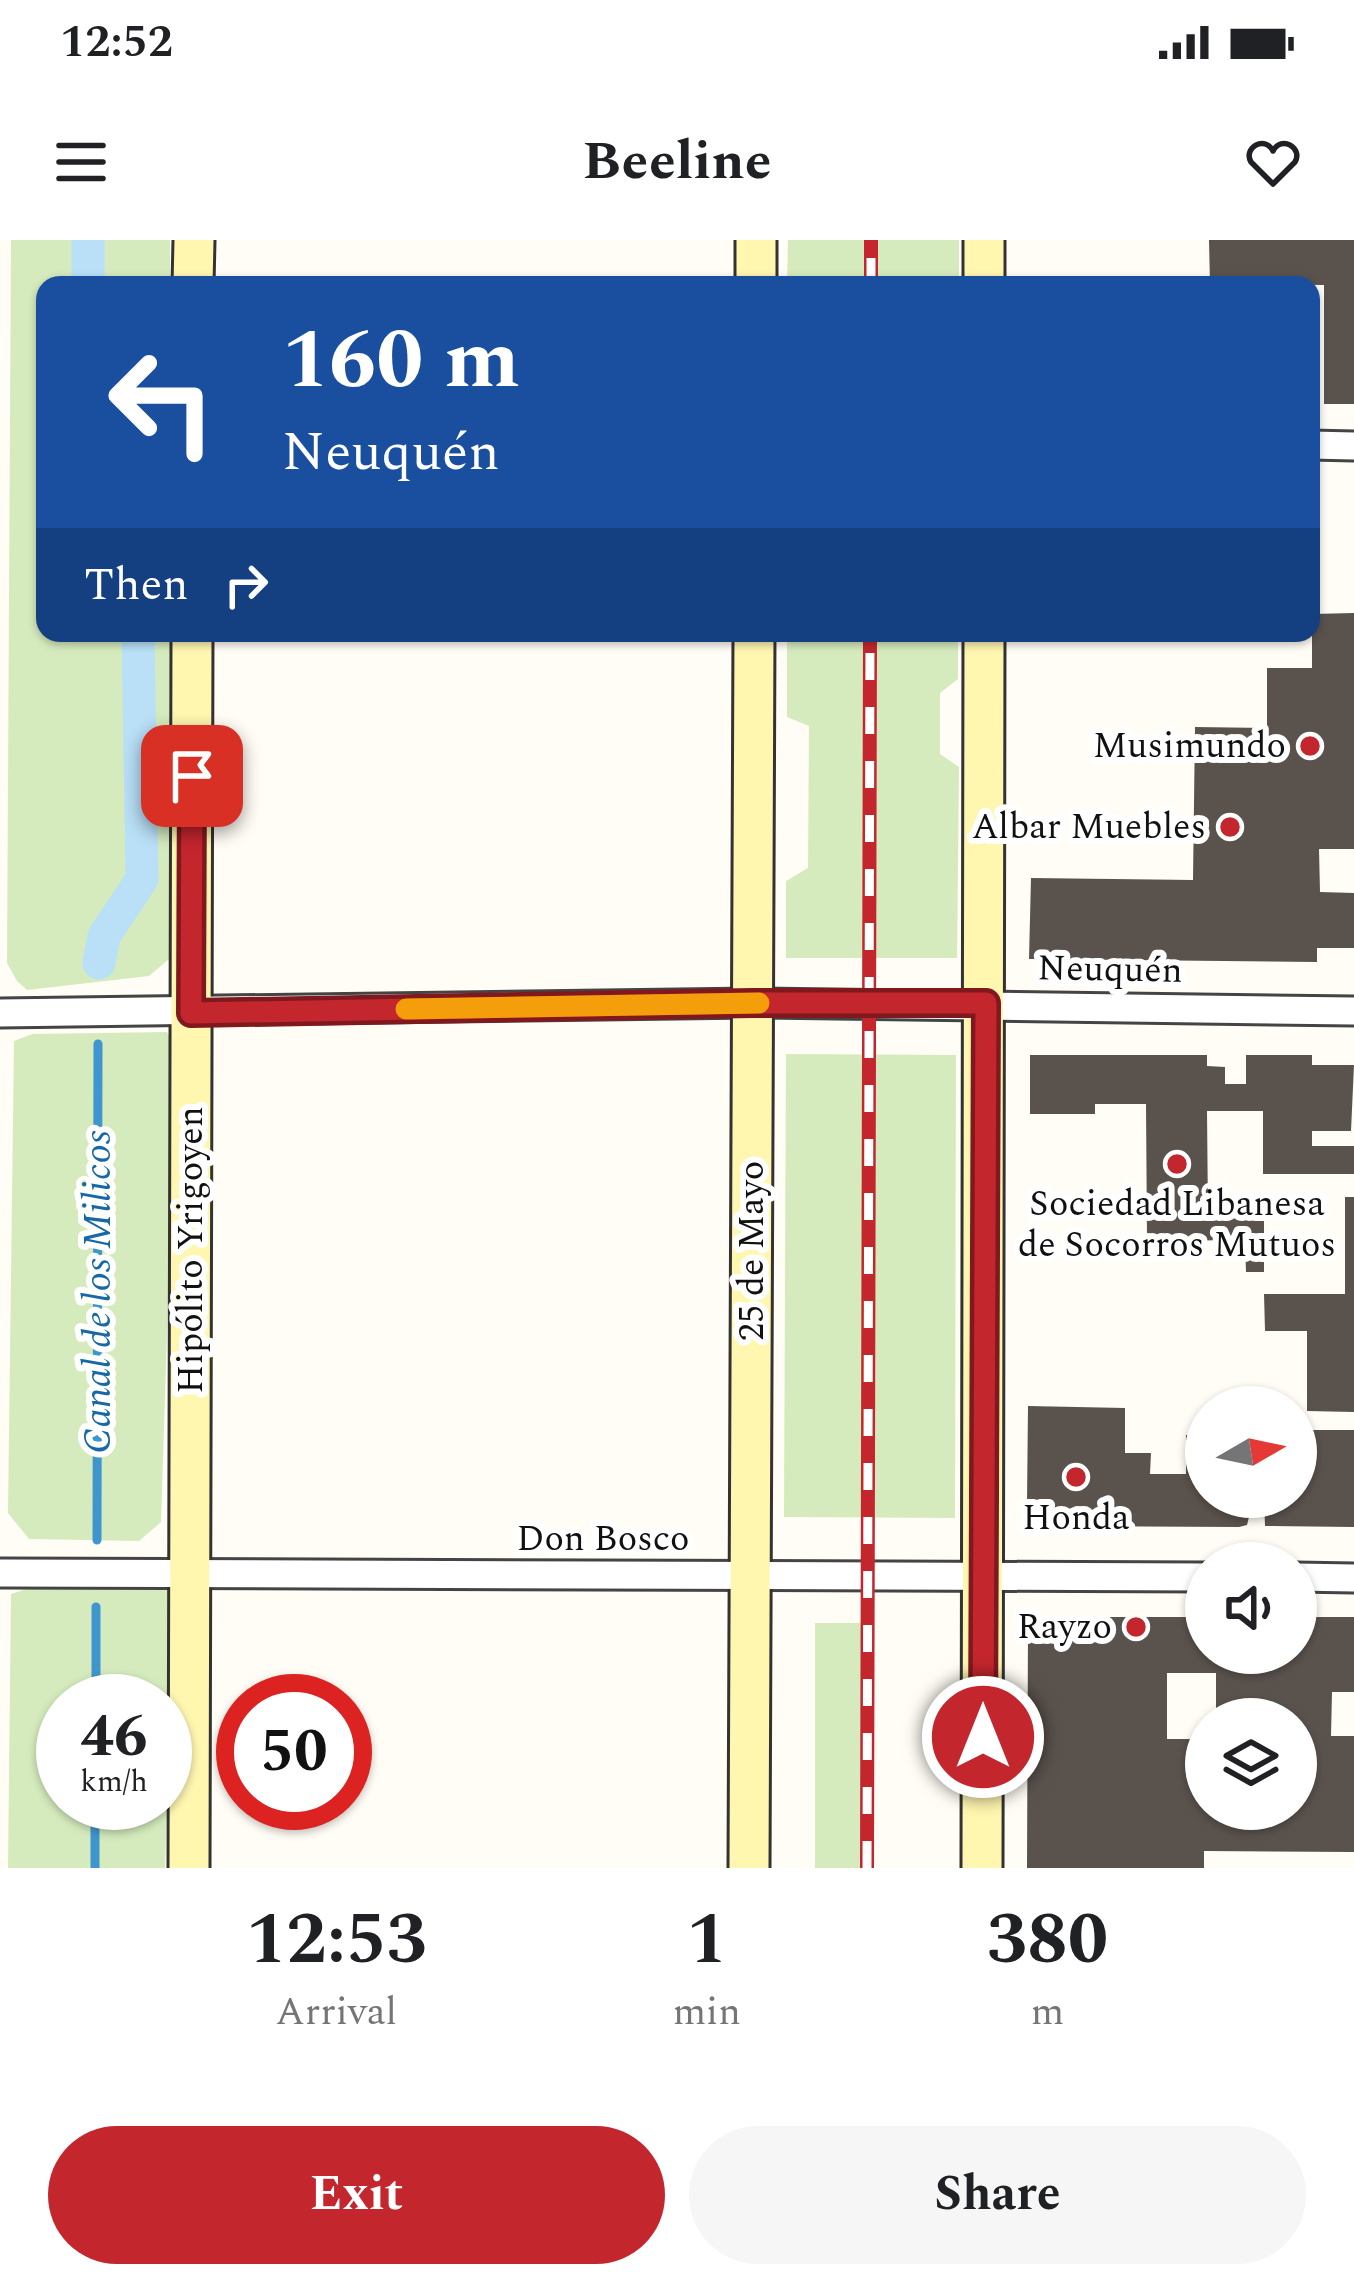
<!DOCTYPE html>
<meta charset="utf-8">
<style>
:root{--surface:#fff;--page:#f6f6f6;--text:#202124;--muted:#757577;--accent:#c4262e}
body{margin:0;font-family:Spectral,serif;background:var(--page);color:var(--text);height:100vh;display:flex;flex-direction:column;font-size:45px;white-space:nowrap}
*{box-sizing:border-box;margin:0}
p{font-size:39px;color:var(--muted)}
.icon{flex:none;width:66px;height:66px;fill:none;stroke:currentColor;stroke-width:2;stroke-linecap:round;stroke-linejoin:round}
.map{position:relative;height:1628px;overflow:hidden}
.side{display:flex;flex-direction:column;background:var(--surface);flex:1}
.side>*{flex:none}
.banner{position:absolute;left:36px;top:36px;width:1284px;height:366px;border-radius:24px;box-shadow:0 3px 9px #0004;background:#1a4fa0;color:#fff;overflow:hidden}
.needle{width:78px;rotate:81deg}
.tools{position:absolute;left:1185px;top:1146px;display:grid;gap:24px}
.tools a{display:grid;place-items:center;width:132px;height:132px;border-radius:50%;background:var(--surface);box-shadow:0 3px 9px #0004;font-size:60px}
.speed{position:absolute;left:36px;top:1434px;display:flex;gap:24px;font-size:60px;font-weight:700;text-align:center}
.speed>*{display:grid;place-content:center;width:156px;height:156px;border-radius:50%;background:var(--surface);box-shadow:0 3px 9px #0004;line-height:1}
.speed small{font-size:30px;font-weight:400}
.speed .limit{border:18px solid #d22;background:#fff;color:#111}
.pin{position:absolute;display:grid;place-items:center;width:102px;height:102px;color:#fff;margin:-51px;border-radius:24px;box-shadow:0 6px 18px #0006}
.me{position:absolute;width:132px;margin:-66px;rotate:0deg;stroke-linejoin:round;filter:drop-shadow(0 0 9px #0008)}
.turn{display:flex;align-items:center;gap:42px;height:252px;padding:0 48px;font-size:54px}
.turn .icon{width:156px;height:156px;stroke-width:2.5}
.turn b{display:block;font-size:84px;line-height:102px}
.then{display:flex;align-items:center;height:114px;padding:0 48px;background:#0003;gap:24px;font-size:45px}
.eta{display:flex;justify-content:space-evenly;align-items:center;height:204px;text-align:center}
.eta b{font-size:72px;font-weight:700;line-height:84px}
.cta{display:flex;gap:24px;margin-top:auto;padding:24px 48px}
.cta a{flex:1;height:138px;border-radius:72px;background:var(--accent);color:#fff;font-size:48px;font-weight:700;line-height:138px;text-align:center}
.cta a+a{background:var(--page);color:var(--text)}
.status{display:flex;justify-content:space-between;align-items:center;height:84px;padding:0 60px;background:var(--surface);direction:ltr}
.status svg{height:33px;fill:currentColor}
header{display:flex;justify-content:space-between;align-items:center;height:156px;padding:0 48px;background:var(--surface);font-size:54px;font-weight:700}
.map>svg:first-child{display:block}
.green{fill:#d5ebbd;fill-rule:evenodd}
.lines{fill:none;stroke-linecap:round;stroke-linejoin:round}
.stream{stroke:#3f96cf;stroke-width:9}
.canal{stroke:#b9e0f7;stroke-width:33}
.building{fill:#5a524d;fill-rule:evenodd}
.street-casing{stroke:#444;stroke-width:33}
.secondary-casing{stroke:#333;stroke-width:45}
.street{stroke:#fff;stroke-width:27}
.secondary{stroke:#fff6b0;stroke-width:39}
.rail-casing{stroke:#c4262e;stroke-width:14}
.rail{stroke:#fff;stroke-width:9;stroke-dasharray:27;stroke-linecap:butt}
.route-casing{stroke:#7f191e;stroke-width:30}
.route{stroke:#c4262e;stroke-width:21}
.slow{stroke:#f59e0b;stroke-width:21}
.poi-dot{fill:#c4262e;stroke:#fff;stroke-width:4.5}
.labels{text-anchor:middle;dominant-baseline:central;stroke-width:12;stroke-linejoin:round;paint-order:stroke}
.poi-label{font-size:36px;fill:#111;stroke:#fff;text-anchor:end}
.street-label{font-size:36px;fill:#111;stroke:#fff}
.water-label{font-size:39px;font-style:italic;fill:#1768a6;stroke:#fff}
</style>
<div class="status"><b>12:52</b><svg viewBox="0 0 49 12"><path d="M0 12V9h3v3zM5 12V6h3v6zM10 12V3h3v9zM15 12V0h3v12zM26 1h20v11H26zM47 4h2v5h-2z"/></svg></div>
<header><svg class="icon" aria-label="menu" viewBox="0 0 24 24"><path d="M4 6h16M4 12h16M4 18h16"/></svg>Beeline<svg class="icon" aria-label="heart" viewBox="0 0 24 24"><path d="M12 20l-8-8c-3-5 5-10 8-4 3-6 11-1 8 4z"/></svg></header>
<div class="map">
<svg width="1354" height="1628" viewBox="0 0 1354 1628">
<rect width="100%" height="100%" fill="#fffdf5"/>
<g class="green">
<path d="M11,0H170V45H45V393H170L169,719L149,736L27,750L17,741L7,723Z"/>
<path d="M788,0H959V45H787Z"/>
<path d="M787,393H958V439L940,453V514L959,527L957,718H786V641L808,628L809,486L787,477Z"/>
<path d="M167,792L176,808L161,1282L139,1301L29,1299L8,1273L14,801L32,794Z"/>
<path d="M786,814L956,815L955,1278L784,1277Z"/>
<path d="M164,1345L173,1360L165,1628H8L11,1354L30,1348ZM63,1461H165V1563H63Z"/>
<path d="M815,1383H869L868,1628H815Z"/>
</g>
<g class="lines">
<g class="stream">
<path d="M97,1300L98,804"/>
<path d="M96,1461V1367"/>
<path d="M95,1628V1563"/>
</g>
<g class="canal">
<path d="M88,45V0"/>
<path d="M99,723L104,696L142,639L138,393"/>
</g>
</g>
<g class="building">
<path d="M1209,0H1354V164H1324V45L1210,44Z"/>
<path d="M1354,373V609H1319L1320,652L1354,653V708H1317V722L1029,719L1031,638L1193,640L1195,487L1267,488V428H1312V374Z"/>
<path d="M1030,815H1207V826L1225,827V844H1246V815H1312V825H1354L1351,891H1312V906H1354V934H1263V871H1207L1208,976H1264V1032H1246L1245,1000L1147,1001L1146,864H1095V874H1030Z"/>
<path d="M1345,957H1354V1172L1307,1171V1091H1265L1264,1054H1345Z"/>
<path d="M1028,1166L1125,1168V1213H1151L1150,1234H1186V1195H1206V1257H1256V1273H1250L1247,1285L1239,1287L1048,1286L1027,1262Z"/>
<path d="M1296,1190H1354V1287L1265,1286L1264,1257H1296Z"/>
<path d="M1039,1377H1206V1413H1296V1377H1354V1452H1332L1331,1496H1354V1612L1204,1611V1628H1027L1028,1385ZM1167,1433H1216V1479H1296V1569H1206V1499H1167Z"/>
</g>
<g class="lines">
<defs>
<g id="street">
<path d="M1311,205L1354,206"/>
<path d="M0,773L753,763L1354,771"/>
<path d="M0,1333L1206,1337"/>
<path d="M1296,1337L1354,1338"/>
</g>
<g id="secondary">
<path d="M193,45L194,0"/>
<path d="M756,45V0"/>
<path d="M984,45V0"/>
<path d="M189,1628L192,393"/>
<path d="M749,1628L754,393"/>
<path d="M982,1628L984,393"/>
</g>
</defs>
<use href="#street" class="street-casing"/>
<use href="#secondary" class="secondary-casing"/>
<use href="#street" class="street"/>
<use href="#secondary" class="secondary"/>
<defs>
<g id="rail">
<path d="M871,45V0"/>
<path d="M867,1628L870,393"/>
</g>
</defs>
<use href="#rail" class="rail-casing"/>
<use href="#rail" class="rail"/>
</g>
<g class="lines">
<defs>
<path id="route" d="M192,536L191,773L753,763H986L983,1497"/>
</defs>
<use href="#route" class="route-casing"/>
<use href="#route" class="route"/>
<path class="slow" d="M406,769L759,763"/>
</g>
<g class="poi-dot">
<circle cx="1310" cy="506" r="12"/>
<circle cx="1230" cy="587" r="12"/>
<circle cx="1177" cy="924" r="12"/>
<circle cx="1076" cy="1237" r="12"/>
<circle cx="1136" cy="1387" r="12"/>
</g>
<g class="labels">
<g class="poi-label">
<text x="1286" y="506">Musimundo</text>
<text x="1206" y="587">Albar Muebles</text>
<text x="1177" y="964" text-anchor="middle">Sociedad Libanesa<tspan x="1177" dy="41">de Socorros Mutuos</tspan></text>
<text x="1076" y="1278" text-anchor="middle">Honda</text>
<text x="1112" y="1387">Rayzo</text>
</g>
<g class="street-label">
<text transform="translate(1110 730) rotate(1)">Neuquén</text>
<text transform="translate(191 1010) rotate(-90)">Hipólito Yrigoyen</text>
<text transform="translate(752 1011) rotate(-90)">25 de Mayo</text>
<text x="603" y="1299">Don Bosco</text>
</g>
<g class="water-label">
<text transform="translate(98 1052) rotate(-90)">Canal de los Milicos</text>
</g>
</g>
</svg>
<div class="tools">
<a><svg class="needle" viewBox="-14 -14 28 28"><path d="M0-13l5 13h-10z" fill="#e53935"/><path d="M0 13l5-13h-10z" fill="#757577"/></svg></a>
<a><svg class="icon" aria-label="sound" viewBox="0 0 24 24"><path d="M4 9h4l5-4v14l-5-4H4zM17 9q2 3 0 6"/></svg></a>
<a><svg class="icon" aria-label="layers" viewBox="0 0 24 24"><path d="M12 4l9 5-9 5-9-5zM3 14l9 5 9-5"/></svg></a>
</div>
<div class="speed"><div>46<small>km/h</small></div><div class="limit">50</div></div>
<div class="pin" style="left:192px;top:536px;background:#d93025"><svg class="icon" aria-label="arrive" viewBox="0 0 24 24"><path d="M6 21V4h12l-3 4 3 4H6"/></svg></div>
<svg class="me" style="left:983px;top:1497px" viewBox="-20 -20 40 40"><circle r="17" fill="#c4262e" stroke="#fff" stroke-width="3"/><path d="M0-11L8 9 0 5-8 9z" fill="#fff"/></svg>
<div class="banner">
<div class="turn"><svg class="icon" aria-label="left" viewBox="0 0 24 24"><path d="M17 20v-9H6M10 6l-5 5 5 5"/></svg><div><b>160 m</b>Neuquén</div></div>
<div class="then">Then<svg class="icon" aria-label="right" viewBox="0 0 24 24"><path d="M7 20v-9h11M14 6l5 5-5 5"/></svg></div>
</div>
</div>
<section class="side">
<div class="eta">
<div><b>12:53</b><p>Arrival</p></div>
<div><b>1</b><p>min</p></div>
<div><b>380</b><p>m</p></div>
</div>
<div class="cta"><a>Exit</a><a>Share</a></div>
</section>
